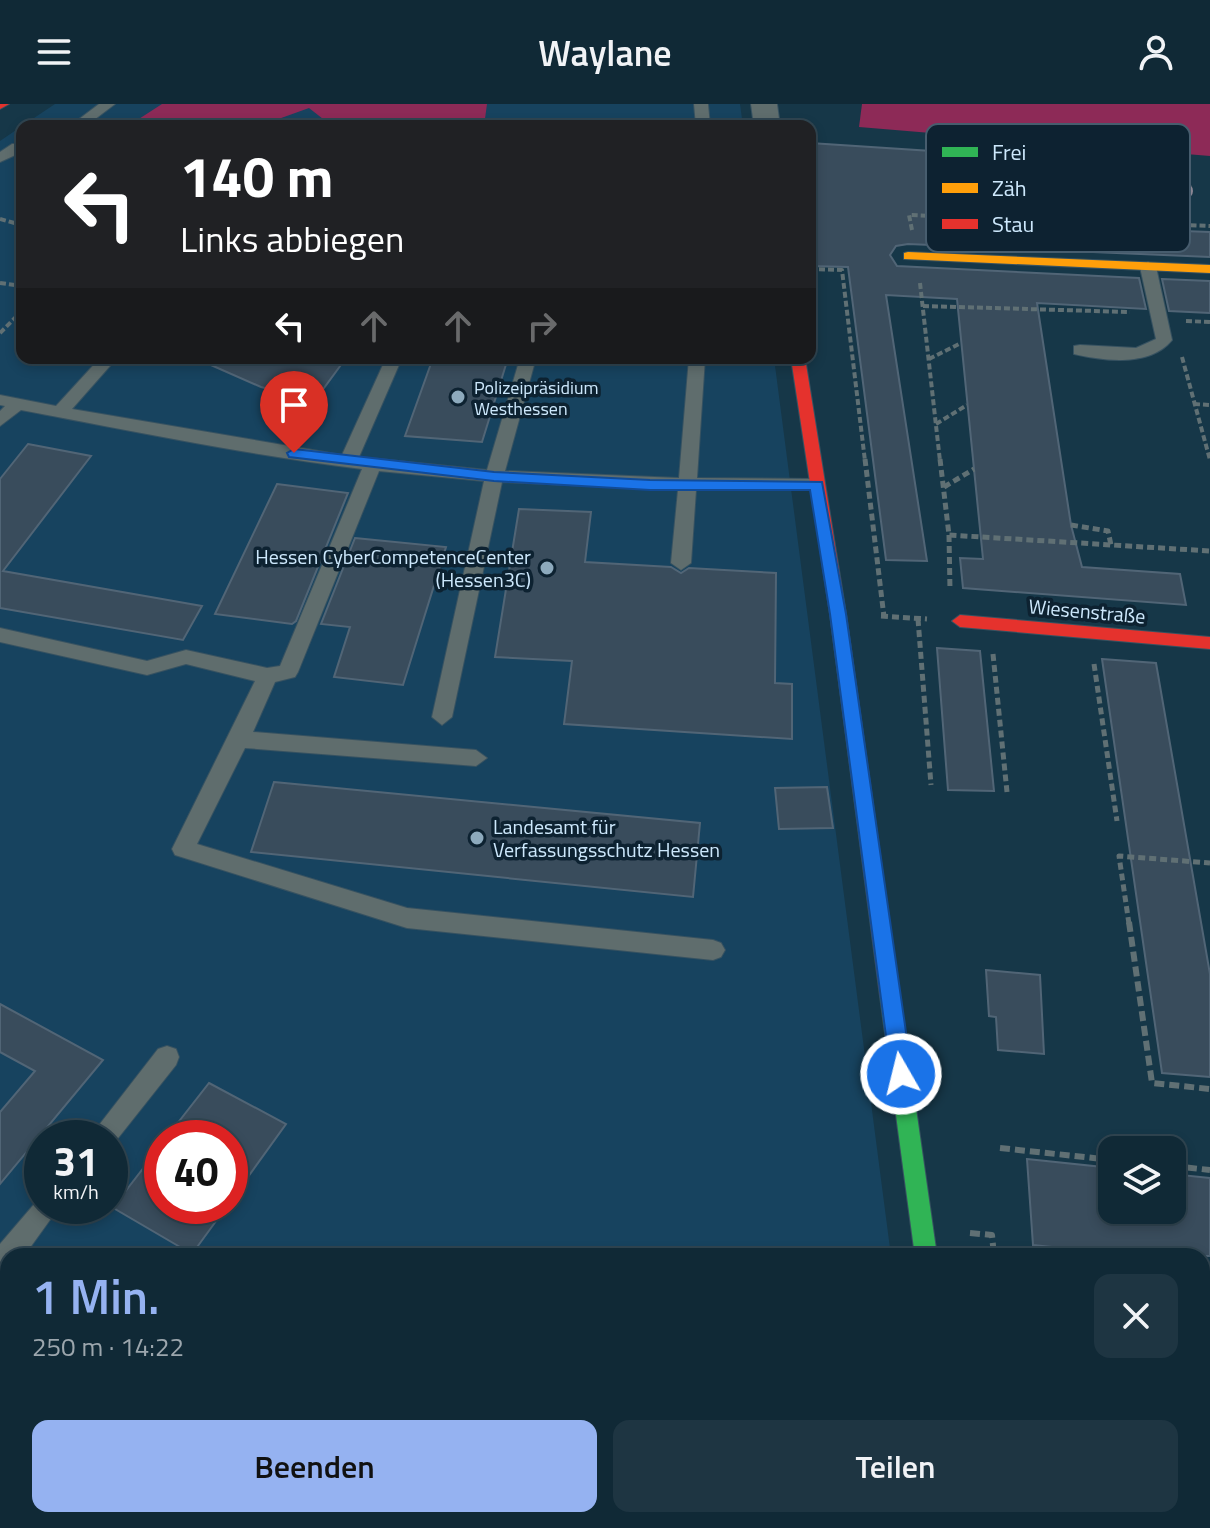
<!DOCTYPE html>
<html lang="de">
<meta charset="utf-8">
<style>
:root{--surface:#102936;--page:#1e3542;--text:#f1f3f6;--muted:#9ca6ad;--line:#304551;--accent:#95b2f1}
body{margin:0;font-family:"Titillium Web",sans-serif;background:var(--page);color:var(--text);height:100vh;display:flex;flex-direction:column;font-size:30px;white-space:nowrap}
*{box-sizing:border-box;margin:0}
p{font-size:26px;color:var(--muted)}
.icon{flex:none;width:44px;height:44px;fill:none;stroke:currentColor;stroke-width:2;stroke-linecap:round;stroke-linejoin:round}
.map{position:relative;flex:1;overflow:hidden}
.details{position:absolute;left:0px;top:1144px;width:1210px;height:280px;display:flex;flex-direction:column;background:var(--surface);border-radius:24px 24px 0 0;box-shadow:0 4px 12px #0003,0 0 0 2px var(--line)}
.details>*{flex:none}
.hud{position:absolute;left:16px;top:16px;width:800px;height:244px;border-radius:16px;box-shadow:0 4px 12px #0003,0 0 0 2px var(--line);background:#202124;color:#fff;overflow:hidden}
.tools{position:absolute;left:1098px;top:1032px;display:grid;gap:16px}
.tools a{display:grid;place-items:center;width:88px;height:88px;border-radius:16px;background:var(--surface);box-shadow:0 4px 12px #0003,0 0 0 2px var(--line);font-size:40px}
.speed{position:absolute;left:24px;top:1016px;display:flex;gap:16px;font-size:40px;font-weight:700;text-align:center}
.speed>*{display:grid;place-content:center;width:104px;height:104px;border-radius:50%;background:var(--surface);box-shadow:0 4px 12px #0003,0 0 0 2px var(--line);line-height:1}
.speed small{font-size:20px;font-weight:400}
.speed .limit{border:12px solid #d22;background:#fff;color:#111}
.pin{position:absolute;display:grid;place-items:center;width:68px;height:68px;color:#fff;margin:-82px -34px;border-radius:50% 50% 50% 0;rotate:-45deg;box-shadow:0 0 8px #0007}
.pin .icon{rotate:45deg}
.me{position:absolute;width:88px;margin:-44px;rotate:352deg;stroke-linejoin:round;filter:drop-shadow(0 0 6px #0008)}
.turn{display:flex;align-items:center;gap:28px;height:168px;padding:0 32px;font-size:36px}
.turn .icon{width:104px;height:104px;stroke-width:2.5}
.turn b{display:block;font-size:56px;line-height:68px}
.lanes{display:flex;align-items:center;height:76px;padding:0 32px;background:#0003;justify-content:center;gap:40px;direction:ltr}
.lanes .off{opacity:.35}
.round{display:grid;place-items:center;flex:none;width:84px;height:84px;border-radius:16px;background:var(--page)}
.headline{display:flex;align-items:center;justify-content:space-between;height:136px;padding:0 32px}
h1{font-size:48px;font-weight:600;line-height:60px;color:var(--accent)}
.cta{display:flex;gap:16px;margin-top:auto;padding:16px 32px}
.cta a{flex:1;height:92px;border-radius:16px;background:var(--accent);color:#111;font-size:32px;font-weight:600;line-height:92px;text-align:center}
.cta a+a{background:var(--page);color:var(--text)}
header{display:flex;justify-content:space-between;align-items:center;height:104px;padding:0 32px;background:var(--surface);font-size:36px;font-weight:600}
.map>svg:first-child{display:block}
.built{fill:#17435f;fill-rule:evenodd}
.green{fill:#8d2a57}
.building{fill:#394c5c;stroke:#516576;stroke-width:2}
.lines{fill:none;stroke-linecap:round;stroke-linejoin:round}
.lane-casing{stroke:#375261;stroke-width:2}
.street-casing{stroke:#375261;stroke-width:2}
.fast-casing{stroke:#375261;stroke-width:2}
.slow-casing{stroke:#375261;stroke-width:2}
.jam-casing{stroke:#375261;stroke-width:2}
.path-far2{stroke:#607074;stroke-width:4;stroke-dasharray:6 3;stroke-linecap:butt}
.path-far1{stroke:#607074;stroke-width:5;stroke-dasharray:7 4;stroke-linecap:butt}
.path{stroke:#607074;stroke-width:6;stroke-dasharray:10 5;stroke-linecap:butt}
.lane{fill:#5f6d6d;fill-rule:evenodd}
.street{fill:#5f6d6d;fill-rule:evenodd}
.fast{fill:#30b455;fill-rule:evenodd}
.slow{fill:#ff9f0a;fill-rule:evenodd}
.jam{fill:#e5322d;fill-rule:evenodd}
.tree{fill:#8b8794}
.route{fill:#1a73e8;stroke:#114b97;stroke-width:2}
.poi-dot{fill:#8daabd;stroke:#0d2231;stroke-width:3}
.labels{text-anchor:middle;dominant-baseline:central;stroke-width:7;stroke-linejoin:round;paint-order:stroke}
.far-poi-label{font-size:18px;fill:#cde8fc;stroke:#0d2231;text-anchor:start}
.poi-label{font-size:20px;fill:#cde8fc;stroke:#0d2231;text-anchor:end}
.street-label{font-size:20px;fill:#cde8fc;stroke:#0d2231}
.key{fill:#0d2231;stroke:#475d6e;stroke-width:2}
.key-label{font-size:22px;fill:#cde8fc}
</style>
<header><svg class="icon" aria-label="menu" viewBox="0 0 24 24"><path d="M4 6h16M4 12h16M4 18h16"/></svg>Waylane<svg class="icon" aria-label="person" viewBox="0 0 24 24"><circle cx="12" cy="8" r="4"/><path d="M4 21q1-7 8-7t8 7"/></svg></header>
<div class="map">
<svg width="1210" height="1424" viewBox="0 0 1210 1424">
<rect width="100%" height="100%" fill="#163748"/>
<g class="built">
<path d="M55,0H740L743,22H22Z"/>
<path d="M22,22V254H774L891,1152H8V1416H925L926,1424H0V37ZM42,1034H110V1102H42ZM162,1034H230V1102H162Z"/>
</g>
<g class="green">
<path d="M162,0H487L484,22H332L309,4L259,22H128Z"/>
<path d="M862,0H1210V52L859,23Z"/>
</g>
<g class="building">
<path d="M810,39L962,49L966,119L1210,128V153L908,140L896,142L890,151L897,162L1139,174L1146,205L1037,199L1071,421L1082,463L1180,470L1186,501L963,484L960,454L983,455L957,195L886,191L927,457L886,456L848,163L810,162Z"/>
<path d="M1162,175L1210,177V209L1169,207Z"/>
<path d="M195,254H346L321,288L300,293L261,283Z"/>
<path d="M433,254H508L482,338L405,332Z"/>
<path d="M28,340L91,352L3,467L202,502L183,536L0,504V375Z"/>
<path d="M277,380L348,389L296,517L292,520L215,510Z"/>
<path d="M519,405L591,408L585,458L671,463L681,469L689,464L776,469L775,579L792,580V635L564,620L572,557L495,553Z"/>
<path d="M355,434L446,443L403,581L334,573L350,523L321,520Z"/>
<path d="M937,544L980,547L994,687L948,686Z"/>
<path d="M1102,555L1156,559L1210,870V973L1162,969Z"/>
<path d="M274,678L700,719L693,793L251,748Z"/>
<path d="M827,683L833,724L779,725L775,684Z"/>
<path d="M986,866L1040,871L1044,950L998,946L996,913L989,912Z"/>
<path d="M0,900L103,956L0,1080V1008L35,967L0,948Z"/>
<path d="M209,979L286,1020L230,1098V1034H166Z"/>
<path d="M162,1040V1102H227L192,1150L110,1102H114Z"/>
<path d="M1027,1055L1112,1064V1106H1172V1070L1210,1074V1152H1137L1033,1141Z"/>
</g>
<g class="lines">
<defs>
<g id="lane">
<path d="M99,0H115L86,22H70Z"/>
<path d="M694,0H708L710,22H696Z"/>
<path d="M12,40H22V48L0,58V48Z"/>
<path d="M1148,158L1156,163L1172,236C1150,263 1104,257 1074,250V242L1080,241L1136,244L1156,235L1140,163Z"/>
<path d="M100,254H117L72,305L342,351L386,254H402L359,353L487,366L520,254H536L505,367L679,374L689,254H705L697,374L816,375L822,377V385L696,386L691,459L681,466L671,459L678,386L502,378L452,613L442,621L432,613L484,377L379,367L298,568L295,573L275,578L253,628L476,646L487,654L476,662L245,644L197,740L407,804L713,836L721,839L725,846L721,853L713,856L407,824L175,751L172,745L255,577L186,560L147,571L0,538V524L147,557L186,546L267,564L280,562L362,365C248,351 132,327 21,306L0,322V307L5,302L0,301V291L56,302Z"/>
<path d="M167,942L176,945L179,953L176,961L111,1043L110,1034H89L158,945Z"/>
<path d="M42,1091V1102H60L24,1152H8V1171L0,1174V1140Z"/>
<path d="M0,1360L8,1363V1395L0,1392Z"/>
<path d="M43,1416H81L84,1424H46Z"/>
</g>
<g id="street">
<path d="M751,0H777L780,22H754Z"/>
<path d="M0,1192L8,1196V1251L0,1247Z"/>
<path d="M1202,1199L1210,1201V1255L1202,1253Z"/>
<path d="M267,1416H334L337,1424H270Z"/>
<path d="M937,1416H995L996,1424H938Z"/>
</g>
<path id="fast" d="M890,883L897,886L900,892L937,1152H915L880,892L883,886Z"/>
<path id="slow" d="M908,148L1210,161V169L904,155V149Z"/>
<g id="jam">
<path d="M0,0H9L0,5Z"/>
<path d="M791,254H805L846,510L900,892L897,898L890,901L883,898L880,892L830,510Z"/>
<path d="M960,511L1210,533V545L960,523L952,517Z"/>
</g>
</defs>
<use href="#lane" class="lane-casing"/>
<use href="#street" class="street-casing"/>
<use href="#fast" class="fast-casing"/>
<use href="#slow" class="slow-casing"/>
<use href="#jam" class="jam-casing"/>
<g class="path-far2">
<path d="M0,115L22,121"/>
<path d="M912,126L909,111L1210,122"/>
<path d="M810,165L842,166L865,357"/>
<path d="M0,179L22,182"/>
<path d="M920,179L940,357"/>
<path d="M923,202L1130,208"/>
<path d="M1186,217L1210,218"/>
<path d="M0,229L22,207"/>
<path d="M1182,253L1210,356"/>
<path d="M929,255L961,239"/>
<path d="M1194,300L1210,301"/>
<path d="M936,320L967,301"/>
</g>
<g class="path-far1">
<path d="M865,355L884,513"/>
<path d="M940,355L949,431L1210,447"/>
<path d="M944,383L974,365"/>
<path d="M1071,421L1108,427L1111,441"/>
<path d="M949,431L950,486"/>
<path d="M881,512L927,515"/>
<path d="M918,515L931,681"/>
<path d="M993,550L1007,688"/>
<path d="M1094,560L1117,717"/>
<path d="M1129,820L1119,752L1210,759"/>
</g>
<g class="path">
<path d="M1129,818L1152,979L1210,985"/>
<path d="M1000,1044L1112,1056"/>
<path d="M1172,1062L1210,1066"/>
<path d="M970,1129L992,1131L994,1152"/>
<path d="M674,1424L679,1416"/>
</g>
<use href="#lane" class="lane"/>
<use href="#street" class="street"/>
<use href="#fast" class="fast"/>
<use href="#slow" class="slow"/>
<use href="#jam" class="jam"/>
</g>
<circle class="tree" cx="1185" cy="87" r="8"/>
<path class="route" d="M294,345L494,368L650,376L822,378L846,510L912,970L909,976H894L891,970L830,510L810,386H650L494,377L289,353L287,349Z"/>
<g class="poi-dot">
<circle cx="458" cy="293" r="8"/>
<circle cx="547" cy="464" r="8"/>
<circle cx="477" cy="734" r="8"/>
</g>
<g class="labels">
<g class="far-poi-label">
<text x="474" y="283">Polizeipräsidium<tspan x="474" dy="21">Westhessen</tspan></text>
</g>
<g class="poi-label">
<text x="531" y="452">Hessen CyberCompetenceCenter<tspan x="531" dy="23">(Hessen3C)</tspan></text>
<text x="493" y="722" text-anchor="start">Landesamt für<tspan x="493" dy="23">Verfassungsschutz Hessen</tspan></text>
</g>
<g class="street-label">
<text transform="translate(1087 507) rotate(5)">Wiesenstraße</text>
</g>
</g>
<rect x="926" y="20" width="264" height="128" rx="12" class="key"/>
<rect x="942" y="43" width="36" height="10" fill="#30b455"/>
<rect x="942" y="79" width="36" height="10" fill="#ff9f0a"/>
<rect x="942" y="115" width="36" height="10" fill="#e5322d"/>
<g class="key-label">
<text x="992" y="56">Frei</text>
<text x="992" y="92">Zäh</text>
<text x="992" y="128">Stau</text>
</g>
</svg>
<div class="tools">
<a><svg class="icon" aria-label="layers" viewBox="0 0 24 24"><path d="M12 4l9 5-9 5-9-5zM3 14l9 5 9-5"/></svg></a>
</div>
<div class="speed"><div>31<small>km/h</small></div><div class="limit">40</div></div>
<div class="pin" style="left:294px;top:349px;background:#d93025"><svg class="icon" aria-label="arrive" viewBox="0 0 24 24"><path d="M6 21V4h12l-3 4 3 4H6"/></svg></div>
<svg class="me" style="left:901px;top:970px" viewBox="-20 -20 40 40"><circle r="17" fill="#1a73e8" stroke="#fff" stroke-width="3"/><path d="M0-11L8 9 0 5-8 9z" fill="#fff"/></svg>
<div class="hud">
<div class="turn"><svg class="icon" aria-label="left" viewBox="0 0 24 24"><path d="M17 20v-9H6M10 6l-5 5 5 5"/></svg><div><b>140 m</b>Links abbiegen</div></div>
<div class="lanes"><svg class="icon" aria-label="left" viewBox="0 0 24 24"><path d="M17 20v-9H6M10 6l-5 5 5 5"/></svg><svg class="icon off" aria-label="ahead" viewBox="0 0 24 24"><path d="M12 20V5M6 11l6-6 6 6"/></svg><svg class="icon off" aria-label="ahead" viewBox="0 0 24 24"><path d="M12 20V5M6 11l6-6 6 6"/></svg><svg class="icon off" aria-label="right" viewBox="0 0 24 24"><path d="M7 20v-9h11M14 6l5 5-5 5"/></svg></div>
</div>
<section class="details">
<div class="headline"><div><h1>1 Min.</h1><p>250 m · 14:22</p></div><a class="round"><svg class="icon" aria-label="close" viewBox="0 0 24 24"><path d="M6 6l12 12M18 6L6 18"/></svg></a></div>
<div class="cta"><a>Beenden</a><a>Teilen</a></div>
</section>
</div>
